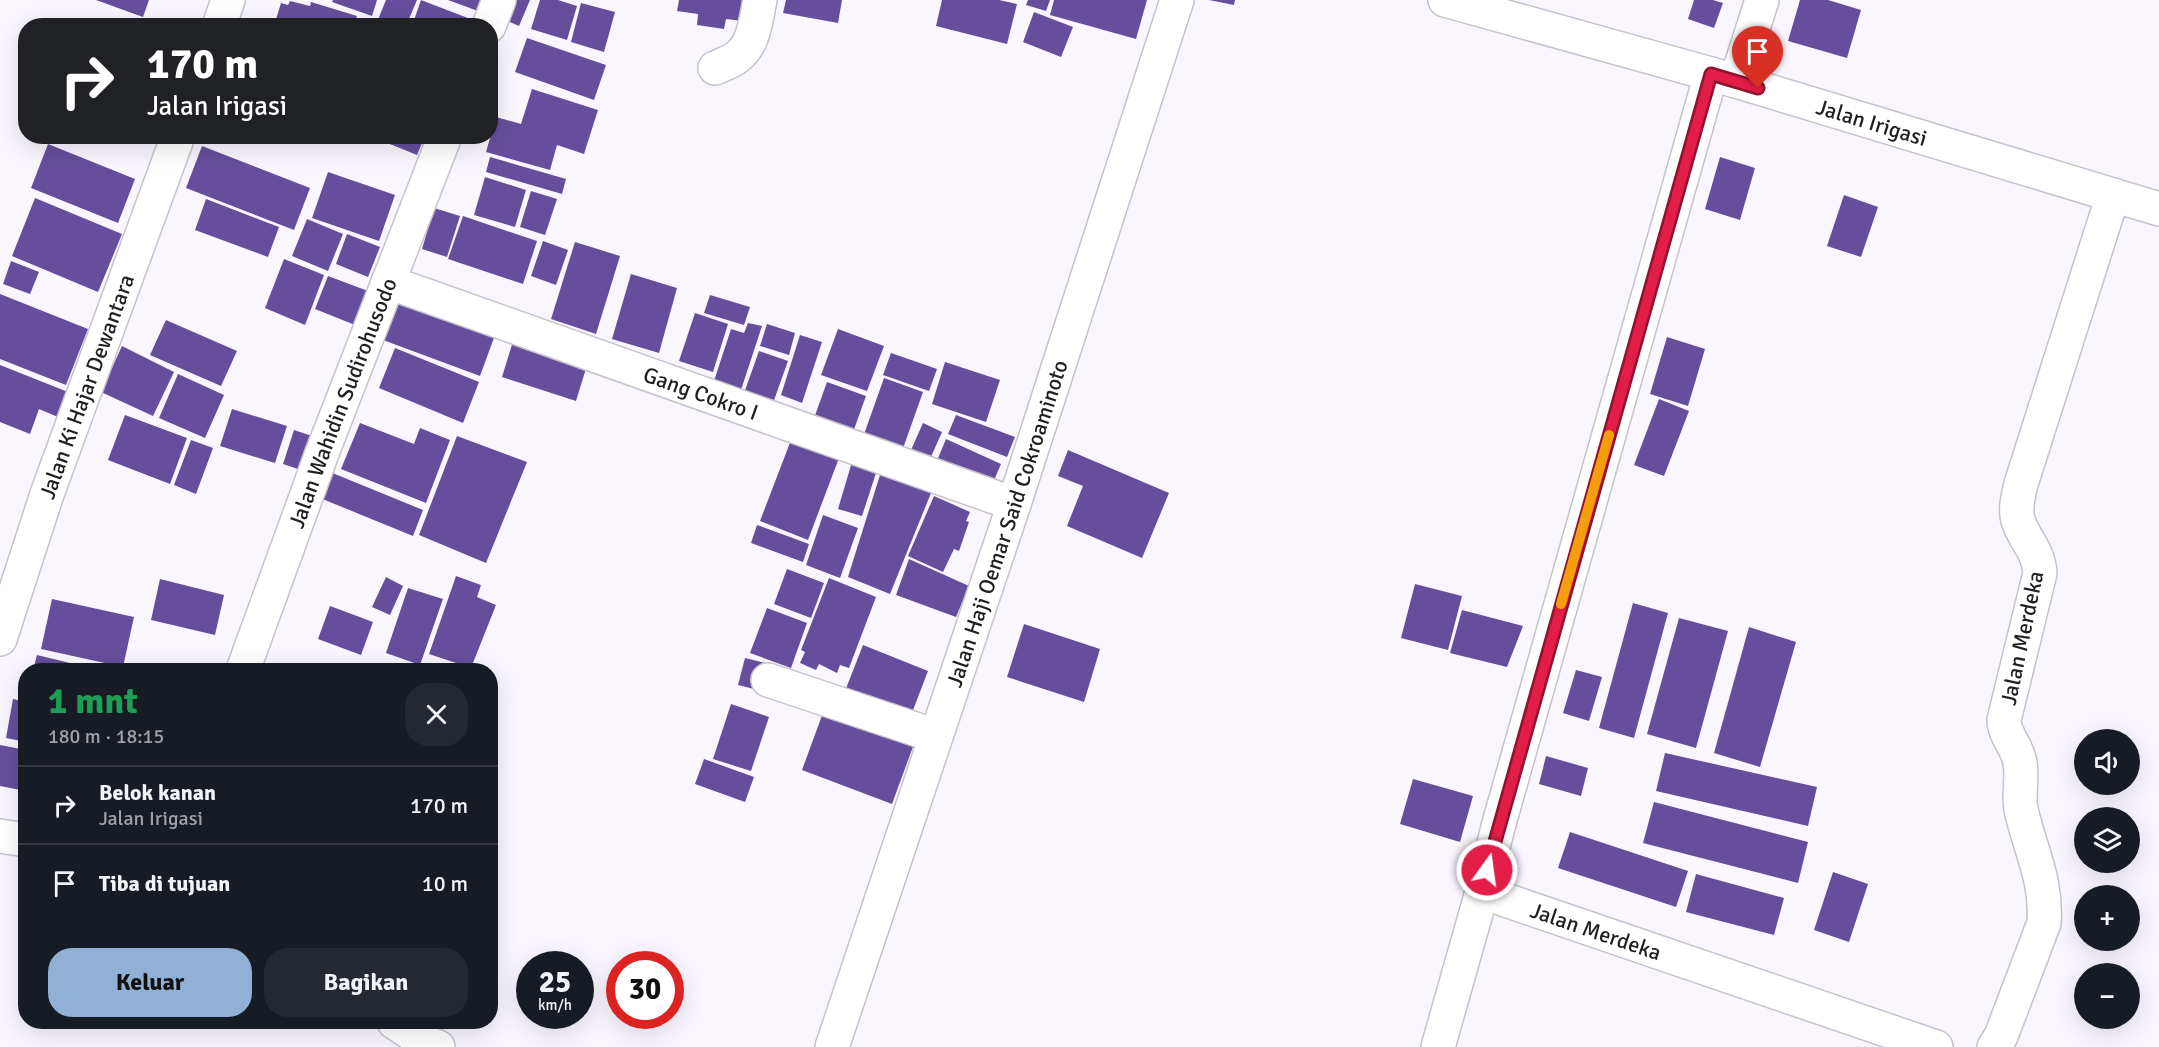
<!DOCTYPE html>
<html lang="id">
<meta charset="utf-8">
<style>
:root{--surface:#171b24;--page:#242831;--text:#f1f3f6;--muted:#9ea1a6;--line:#363941;--accent:#91b0d5}
body{margin:0;font-family:Signika,sans-serif;background:var(--page);color:var(--text);height:100vh;display:flex;flex-direction:column;font-size:22px;white-space:nowrap}
*{box-sizing:border-box;margin:0}
p{font-size:20px;color:var(--muted)}
.icon{flex:none;width:33px;height:33px;fill:none;stroke:currentColor;stroke-width:2;stroke-linecap:round;stroke-linejoin:round}
.map{position:relative;flex:1;overflow:hidden}
.sheet{position:absolute;left:18px;top:663px;width:480px;height:366px;display:flex;flex-direction:column;background:var(--surface);border-radius:24px;box-shadow:0 6px 24px #0002}
.sheet>*{flex:none}
.banner{position:absolute;left:18px;top:18px;width:480px;height:126px;border-radius:24px;box-shadow:0 6px 24px #0002;background:#202124;color:#fff;overflow:hidden}
.controls{position:absolute;left:2074px;top:729px;display:grid;gap:12px}
.controls a{display:grid;place-items:center;width:66px;height:66px;border-radius:50%;background:var(--surface);box-shadow:0 6px 24px #0002;font-size:30px}
.speed{position:absolute;left:516px;top:951px;display:flex;gap:12px;font-size:30px;font-weight:700;text-align:center}
.speed>*{display:grid;place-content:center;width:78px;height:78px;border-radius:50%;background:var(--surface);box-shadow:0 6px 24px #0002;line-height:1}
.speed small{font-size:15px;font-weight:400}
.speed .limit{border:9px solid #d22;background:#fff;color:#111}
.pin{position:absolute;display:grid;place-items:center;width:51px;height:51px;color:#fff;margin:-62px -26px;border-radius:50% 50% 50% 0;rotate:-45deg;box-shadow:0 0 6px #0007}
.pin .icon{rotate:45deg}
.me{position:absolute;width:66px;margin:-33px;rotate:14deg;stroke-linejoin:round;filter:drop-shadow(0 0 4px #0008)}
.turn{display:flex;align-items:center;gap:21px;height:126px;padding:0 30px;font-size:27px}
.turn .icon{width:78px;height:78px;stroke-width:2.5}
.turn b{display:block;font-size:42px;line-height:51px}
.round{display:grid;place-items:center;flex:none;width:63px;height:63px;border-radius:24px;background:var(--page)}
.overview{display:flex;align-items:center;justify-content:space-between;height:102px;padding:0 30px}
h1{font-size:36px;font-weight:700;line-height:45px;color:#1e9e55}
.button{display:flex;gap:12px;margin-top:auto;padding:12px 30px}
.button a{flex:1;height:69px;border-radius:24px;background:var(--accent);color:#111;font-size:24px;font-weight:700;line-height:69px;text-align:center}
.button a+a{background:var(--page);color:var(--text)}
ul{padding:0;list-style:none}
li{display:flex;align-items:center;gap:18px;height:78px;padding:0 30px;border-top:2px solid var(--line)}
li div{flex:1}
li b{display:block;font-size:22px}
li em{font-style:normal}
.map>svg:first-child{display:block}
.building{fill:#654f9c}
.lines{fill:none;stroke-linecap:round;stroke-linejoin:round}
.minor-casing{stroke:#c6c2cb;stroke-width:36}
.minor{stroke:#fff;stroke-width:33}
.route-casing{stroke:#92132f;stroke-width:15}
.route{stroke:#e11d48;stroke-width:10}
.slow{stroke:#f59e0b;stroke-width:10}
.labels{text-anchor:middle;dominant-baseline:central;stroke-width:6;stroke-linejoin:round;paint-order:stroke}
.street-label{font-size:22px;fill:#211f23;stroke:#fff}
</style>
<div class="map">
<svg width="2159" height="1047" viewBox="0 0 2159 1047">
<rect width="100%" height="100%" fill="#faf6ff"/>
<g class="building">
<path d="M96,0H149L143,17Z"/>
<path d="M333,0H377L372,16L332,2Z"/>
<path d="M386,0H417L406,26H386L377,22Z"/>
<path d="M421,0L473,20L471,26H412Z"/>
<path d="M448,0H482L478,11Z"/>
<path d="M507,0H530L519,26L500,18Z"/>
<path d="M540,0H558L577,6L567,40L531,29Z"/>
<path d="M679,0H755L751,22L726,19L724,29L697,25L698,14L677,11Z"/>
<path d="M786,0H842L838,23L783,13Z"/>
<path d="M942,0H999L1017,4L1007,44L936,26Z"/>
<path d="M1028,0H1050L1046,11L1026,5Z"/>
<path d="M1054,0H1147L1136,39L1050,15Z"/>
<path d="M1209,0H1235L1234,5Z"/>
<path d="M1694,0H1713L1723,3L1714,28L1688,19Z"/>
<path d="M1800,0H1828L1861,10L1847,58L1788,41Z"/>
<path d="M290,1L310,6L311,2L357,16L354,26H274L281,3L288,5Z"/>
<path d="M581,3L615,12L604,52L571,42Z"/>
<path d="M1034,12L1073,27L1061,57L1023,42Z"/>
<path d="M527,38L606,65L594,100L515,72Z"/>
<path d="M532,89L598,110L584,154L557,145L550,170L486,152L496,117L521,124Z"/>
<path d="M370,136H425L417,155Z"/>
<path d="M48,144L135,179L118,223L31,188Z"/>
<path d="M202,146L310,188L294,230L186,188Z"/>
<path d="M490,157L566,179L562,194L486,172Z"/>
<path d="M1720,157L1755,168L1740,220L1705,209Z"/>
<path d="M328,172L395,195L379,241L312,218Z"/>
<path d="M485,177L526,190L515,227L474,215Z"/>
<path d="M531,191L557,199L545,235L520,227Z"/>
<path d="M1844,195L1878,207L1861,257L1827,246Z"/>
<path d="M35,198L122,234L98,292L12,256Z"/>
<path d="M206,199L279,227L268,257L195,230Z"/>
<path d="M434,208L460,216L447,257L422,249Z"/>
<path d="M463,216L537,241L523,284L448,259Z"/>
<path d="M307,219L343,234L328,271L292,256Z"/>
<path d="M347,234L380,247L368,277L336,264Z"/>
<path d="M543,241L568,250L556,285L531,276Z"/>
<path d="M575,242L620,256L596,334L551,319Z"/>
<path d="M284,259L324,275L305,325L265,308Z"/>
<path d="M11,261L39,272L30,294L3,284Z"/>
<path d="M631,274L677,288L659,353L612,339Z"/>
<path d="M328,276L368,291L355,325L315,309Z"/>
<path d="M0,294L88,329L66,385L0,359Z"/>
<path d="M710,295L750,307L744,325L704,313Z"/>
<path d="M398,299L495,335L480,376L383,340Z"/>
<path d="M695,313L728,324L713,372L679,361Z"/>
<path d="M166,320L237,351L221,386L150,355Z"/>
<path d="M748,323L762,326L740,393L713,384L731,329L744,333Z"/>
<path d="M767,324L795,333L789,355L760,346Z"/>
<path d="M838,329L884,346L867,391L821,375Z"/>
<path d="M800,335L822,342L802,403L781,395Z"/>
<path d="M1667,337L1705,349L1688,406L1650,394Z"/>
<path d="M514,338L588,362L576,401L502,377Z"/>
<path d="M122,346L174,372L153,416L101,392Z"/>
<path d="M395,348L479,382L463,423L379,388Z"/>
<path d="M759,351L788,361L772,406L743,396Z"/>
<path d="M891,353L937,369L929,391L883,375Z"/>
<path d="M945,362L1000,380L986,422L932,404Z"/>
<path d="M0,365L68,392L58,417L39,409L30,434L0,422Z"/>
<path d="M178,374L224,395L205,438L159,418Z"/>
<path d="M884,378L923,392L901,454L862,440Z"/>
<path d="M827,382L866,396L852,435L813,421Z"/>
<path d="M1659,399L1689,411L1664,476L1634,465Z"/>
<path d="M232,409L287,426L275,463L220,446Z"/>
<path d="M125,415L187,438L170,484L108,460Z"/>
<path d="M956,415L1015,437L1007,457L948,434Z"/>
<path d="M360,423L414,444L420,428L450,440L426,503L341,469Z"/>
<path d="M923,423L942,432L926,468L907,459Z"/>
<path d="M294,430L315,437L304,471L283,464Z"/>
<path d="M457,436L527,462L486,563L419,535Z"/>
<path d="M946,439L1001,464L989,492L934,468Z"/>
<path d="M191,440L213,448L196,494L174,485Z"/>
<path d="M791,440L839,458L808,540L760,521Z"/>
<path d="M1068,450L1169,493L1142,558L1067,526L1083,486L1058,476Z"/>
<path d="M852,462L877,470L862,516L838,509Z"/>
<path d="M330,472L423,510L413,536L320,498Z"/>
<path d="M880,475L931,493L890,594L848,577Z"/>
<path d="M934,496L970,512L966,521L969,522L959,551L954,549L943,572L908,556Z"/>
<path d="M823,515L858,528L840,578L806,565Z"/>
<path d="M757,525L809,544L803,562L751,543Z"/>
<path d="M909,559L969,586L956,617L896,595Z"/>
<path d="M787,569L824,583L811,618L774,604Z"/>
<path d="M456,576L481,585L477,597L496,605L471,668L429,654Z"/>
<path d="M386,577L403,586L390,615L372,607Z"/>
<path d="M829,578L876,597L849,668L840,665L837,673L819,664L816,670L800,663L805,652L801,650Z"/>
<path d="M160,579L224,595L215,635L151,620Z"/>
<path d="M1415,584L1462,596L1448,650L1401,638Z"/>
<path d="M408,588L443,599L420,665L386,653Z"/>
<path d="M52,599L134,617L123,667L41,649Z"/>
<path d="M1633,603L1668,613L1634,738L1599,728Z"/>
<path d="M330,606L373,622L361,655L318,639Z"/>
<path d="M767,608L807,623L791,668L750,653Z"/>
<path d="M1462,610L1523,626L1507,667L1450,653Z"/>
<path d="M1679,618L1728,631L1696,748L1647,734Z"/>
<path d="M1024,624L1100,649L1084,702L1007,677Z"/>
<path d="M1749,627L1796,642L1760,767L1714,753Z"/>
<path d="M863,645L928,671L910,718L845,691Z"/>
<path d="M37,655L99,670H33Z"/>
<path d="M745,658L765,663L758,690L738,685Z"/>
<path d="M1576,670L1602,677L1589,721L1563,713Z"/>
<path d="M13,699L26,702V742L6,738Z"/>
<path d="M731,704L769,717L751,771L713,759Z"/>
<path d="M824,710L914,744L892,804L802,770Z"/>
<path d="M0,745L26,750V791L0,786Z"/>
<path d="M1665,753L1817,787L1808,826L1656,791Z"/>
<path d="M1546,756L1588,768L1581,796L1539,784Z"/>
<path d="M704,759L754,777L745,802L695,784Z"/>
<path d="M1413,779L1473,796L1460,842L1400,824Z"/>
<path d="M1654,802L1808,842L1798,883L1643,843Z"/>
<path d="M1570,832L1688,871L1676,907L1558,868Z"/>
<path d="M1833,872L1868,884L1849,942L1814,930Z"/>
<path d="M1696,874L1784,898L1774,935L1686,912Z"/>
</g>
<g class="lines">
<defs>
<g id="minor">
<path id="s1" d="M1445,0L1736,81L2159,209"/>
<path d="M219,26L228,0"/>
<path d="M489,26L499,0"/>
<path d="M715,68C722,65 731,62 737,57C754,45 756,19 760,0"/>
<path id="s2" d="M1711,74L1498,827L1482,892L1936,1047"/>
<path d="M1736,81L1762,0"/>
<path id="s3" d="M388,282L1014,504"/>
<path id="s4" d="M0,639L47,494L178,136"/>
<path id="s5" d="M243,670L322,453L445,136"/>
<path d="M768,680L936,736"/>
<path d="M0,836L26,840"/>
<path d="M394,1022L421,1040L438,1047"/>
<path id="s6" d="M832,1047L1014,504L1177,0"/>
<path d="M1438,1047L1482,892"/>
<path d="M1994,1047L2001,1036L2044,923C2047,878 2030,851 2021,809C2018,794 2023,778 2020,763C2018,747 2004,735 2004,720L2040,573C2038,550 2026,542 2019,523C2014,511 2018,497 2021,484L2113,195"/>
</g>
</defs>
<use href="#minor" class="minor-casing"/>
<use href="#minor" class="minor"/>
</g>
<g class="lines">
<defs>
<path id="route" d="M1487,870L1711,74L1758,88"/>
</defs>
<use href="#route" class="route-casing"/>
<use href="#route" class="route"/>
<path class="slow" d="M1561,604L1609,435"/>
</g>
<g class="labels">
<g class="street-label">
<text stroke="none"><textPath href="#s1" startOffset="444">Jalan Irigasi</textPath></text>
<text stroke="none"><textPath href="#s4" startOffset="267">Jalan Ki Hajar Dewantara</textPath></text>
<text stroke="none"><textPath href="#s3" startOffset="332">Gang Cokro I</textPath></text>
<text stroke="none"><textPath href="#s5" startOffset="285">Jalan Wahidin Sudirohusodo</textPath></text>
<text stroke="none"><textPath href="#s6" startOffset="552">Jalan Haji Oemar Said Cokroaminoto</textPath></text>
<text transform="translate(2022 638) rotate(-78)">Jalan Merdeka</text>
<text stroke="none"><textPath href="#s2" startOffset="970">Jalan Merdeka</textPath></text>
</g>
</g>
</svg>
<div class="controls">
<a><svg class="icon" aria-label="sound" viewBox="0 0 24 24"><path d="M4 9h4l5-4v14l-5-4H4zM17 9q2 3 0 6"/></svg></a>
<a><svg class="icon" aria-label="layers" viewBox="0 0 24 24"><path d="M12 4l9 5-9 5-9-5zM3 14l9 5 9-5"/></svg></a>
<a>+</a>
<a>−</a>
</div>
<div class="speed"><div>25<small>km/h</small></div><div class="limit">30</div></div>
<div class="pin" style="left:1758px;top:88px;background:#d93025"><svg class="icon" aria-label="arrive" viewBox="0 0 24 24"><path d="M6 21V4h12l-3 4 3 4H6"/></svg></div>
<svg class="me" style="left:1487px;top:870px" viewBox="-20 -20 40 40"><circle r="17" fill="#e11d48" stroke="#fff" stroke-width="3"/><path d="M0-11L8 9 0 5-8 9z" fill="#fff"/></svg>
<div class="banner">
<div class="turn"><svg class="icon" aria-label="right" viewBox="0 0 24 24"><path d="M7 20v-9h11M14 6l5 5-5 5"/></svg><div><b>170 m</b>Jalan Irigasi</div></div>
</div>
<section class="sheet">
<div class="overview"><div><h1>1 mnt</h1><p>180 m · 18:15</p></div><a class="round"><svg class="icon" aria-label="close" viewBox="0 0 24 24"><path d="M6 6l12 12M18 6L6 18"/></svg></a></div>
<ul>
<li><svg class="icon" aria-label="right" viewBox="0 0 24 24"><path d="M7 20v-9h11M14 6l5 5-5 5"/></svg><div><b>Belok kanan</b><p>Jalan Irigasi</p></div><em>170 m</em></li>
<li><svg class="icon" aria-label="arrive" viewBox="0 0 24 24"><path d="M6 21V4h12l-3 4 3 4H6"/></svg><div><b>Tiba di tujuan</b></div><em>10 m</em></li>
</ul>
<div class="button"><a>Keluar</a><a>Bagikan</a></div>
</section>
</div>
